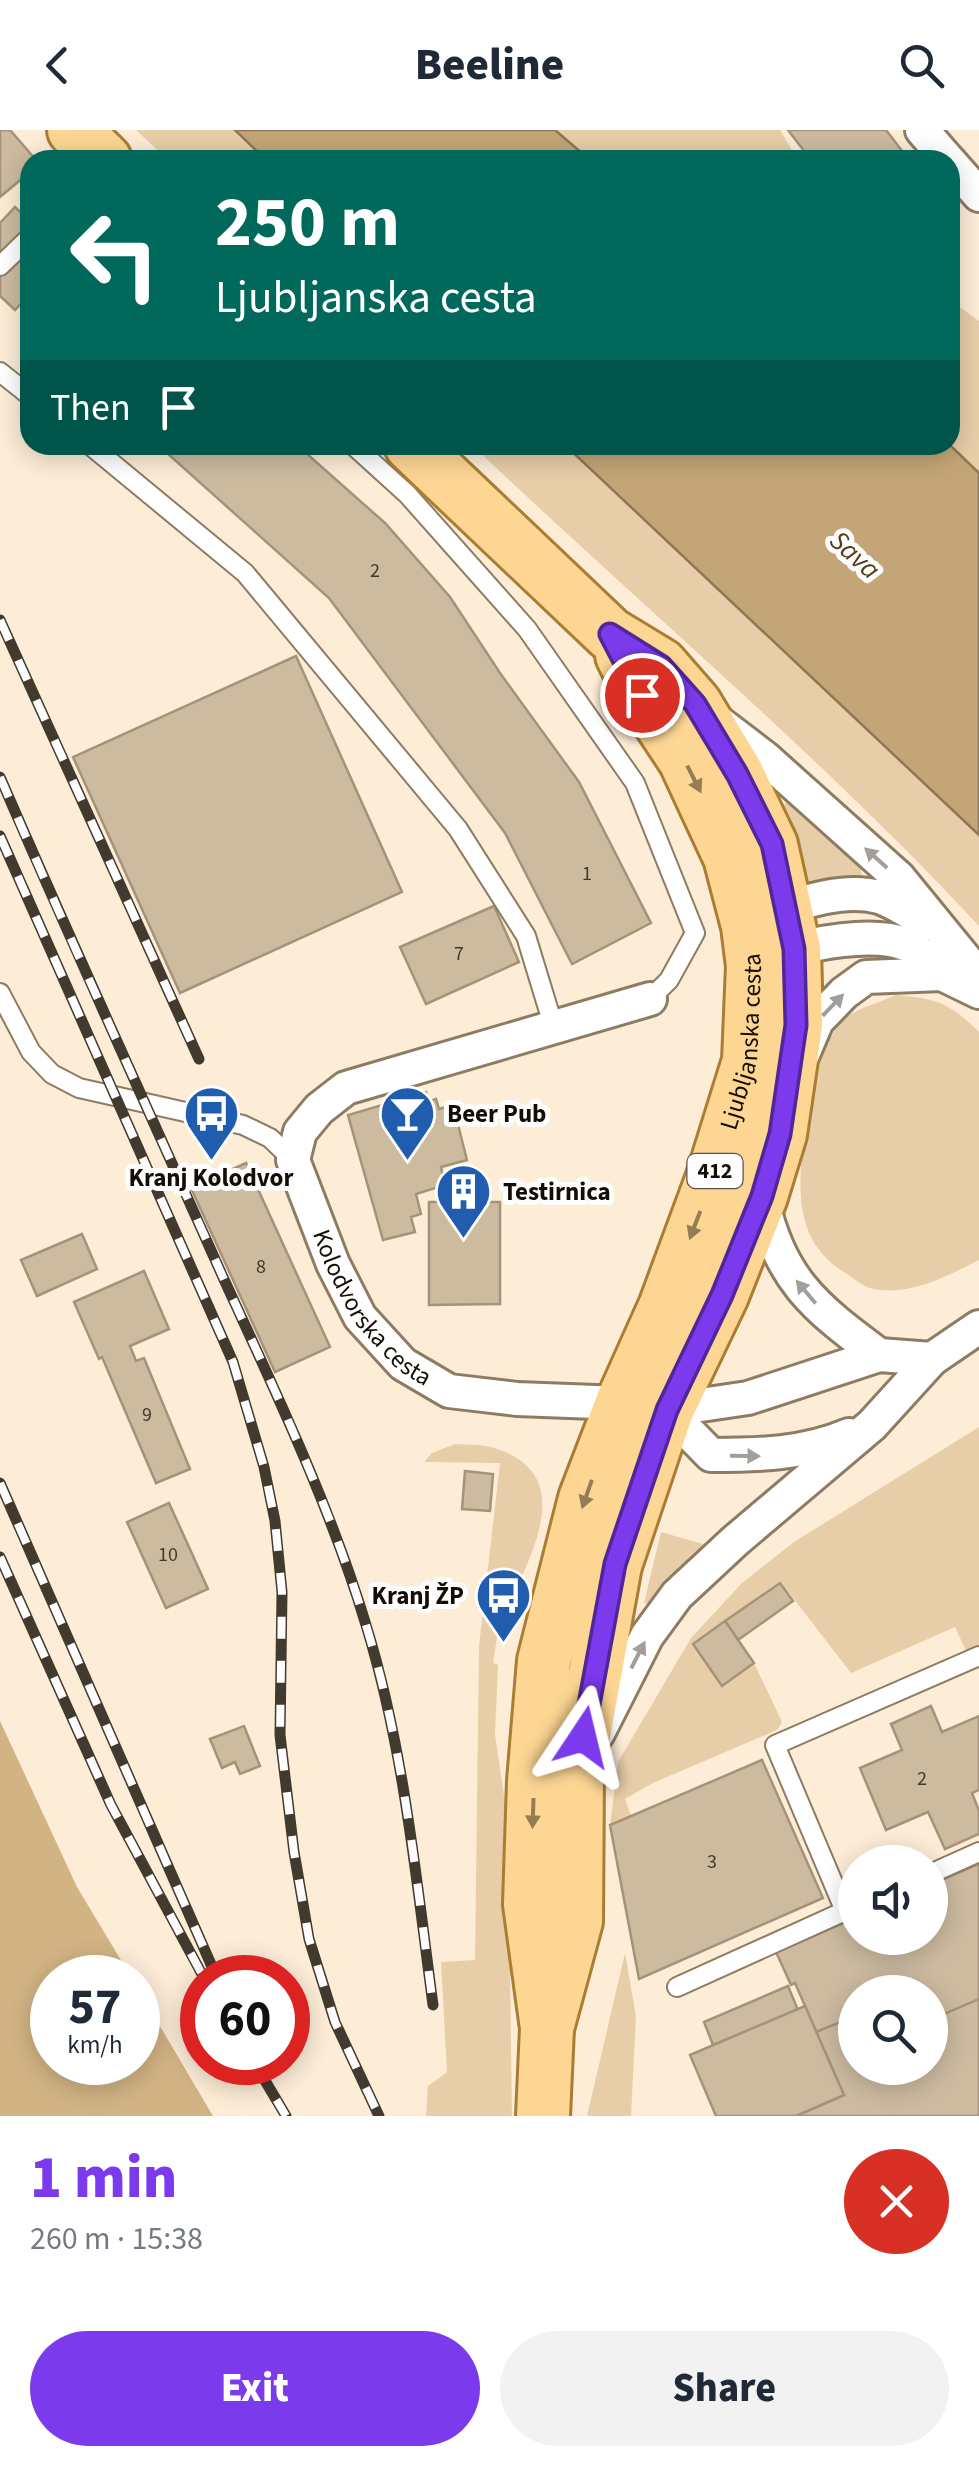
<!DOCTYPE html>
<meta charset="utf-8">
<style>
:root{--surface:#fff;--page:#f2f2f3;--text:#1f2937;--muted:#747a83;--accent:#7c3aed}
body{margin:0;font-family:"Source Sans 3",sans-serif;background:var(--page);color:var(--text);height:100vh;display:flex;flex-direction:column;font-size:38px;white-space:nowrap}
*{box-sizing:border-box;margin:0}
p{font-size:32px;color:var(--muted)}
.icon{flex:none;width:55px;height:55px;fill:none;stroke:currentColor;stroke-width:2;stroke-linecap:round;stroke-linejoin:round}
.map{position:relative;height:1986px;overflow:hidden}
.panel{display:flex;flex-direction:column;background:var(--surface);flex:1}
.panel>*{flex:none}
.banner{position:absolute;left:20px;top:20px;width:940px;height:305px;border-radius:30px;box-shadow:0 5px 25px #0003;background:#00695c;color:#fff;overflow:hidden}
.buttons{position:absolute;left:838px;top:1715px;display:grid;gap:20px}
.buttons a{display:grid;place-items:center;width:110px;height:110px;border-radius:50%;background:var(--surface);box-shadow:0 5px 25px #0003;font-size:50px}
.speed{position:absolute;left:30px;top:1825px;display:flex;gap:20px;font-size:50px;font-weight:700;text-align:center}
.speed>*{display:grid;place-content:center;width:130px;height:130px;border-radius:50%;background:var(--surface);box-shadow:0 5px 25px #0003;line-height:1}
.speed small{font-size:25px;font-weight:400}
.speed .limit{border:15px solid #d22;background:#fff;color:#111}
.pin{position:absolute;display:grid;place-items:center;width:85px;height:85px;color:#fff;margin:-42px;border:5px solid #fff;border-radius:50%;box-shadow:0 2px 10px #0007}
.me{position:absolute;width:110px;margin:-55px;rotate:10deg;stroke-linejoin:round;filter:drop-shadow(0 0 8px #0008)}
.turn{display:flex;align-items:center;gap:35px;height:210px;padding:0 30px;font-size:45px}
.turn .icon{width:130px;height:130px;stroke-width:2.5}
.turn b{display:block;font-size:70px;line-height:85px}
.then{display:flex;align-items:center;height:95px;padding:0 30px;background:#0003;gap:20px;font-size:38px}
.round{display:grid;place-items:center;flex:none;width:105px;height:105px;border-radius:52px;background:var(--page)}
.head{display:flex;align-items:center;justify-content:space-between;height:170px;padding:0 30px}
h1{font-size:60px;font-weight:800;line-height:75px;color:var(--accent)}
.primary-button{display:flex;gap:20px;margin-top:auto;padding:20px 30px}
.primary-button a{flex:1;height:115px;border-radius:60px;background:var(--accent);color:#fff;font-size:40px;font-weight:800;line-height:115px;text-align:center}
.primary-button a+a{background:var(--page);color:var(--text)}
header{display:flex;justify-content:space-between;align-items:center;height:130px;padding:0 30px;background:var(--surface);font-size:45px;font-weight:800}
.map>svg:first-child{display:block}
.green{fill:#e8cea8}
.forest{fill:#d2b384}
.water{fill:#c4a577;stroke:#8f7754;stroke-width:2.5}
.building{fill:#cdbba0;stroke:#a59379;stroke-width:2.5}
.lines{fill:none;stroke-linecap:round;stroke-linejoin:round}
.service-casing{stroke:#8d7c62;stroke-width:22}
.minor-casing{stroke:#8d7c62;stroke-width:38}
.primary-casing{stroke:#aa7d33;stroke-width:58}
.service{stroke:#fff;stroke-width:18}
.minor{stroke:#fff;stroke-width:32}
.primary{stroke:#fdd694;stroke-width:52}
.rail-casing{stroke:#423a2e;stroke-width:11}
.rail{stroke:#fdfdfd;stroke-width:8;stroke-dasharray:22;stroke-linecap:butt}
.oneway{fill:#947c53}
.oneway2{fill:#a19e9b}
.route-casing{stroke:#51269a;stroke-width:25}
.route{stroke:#7c3aed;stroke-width:18}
.labels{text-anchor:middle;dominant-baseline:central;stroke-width:10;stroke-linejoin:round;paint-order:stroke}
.number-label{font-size:20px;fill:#42382b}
.shield{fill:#fdfdfd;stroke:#59554f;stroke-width:2.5}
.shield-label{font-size:22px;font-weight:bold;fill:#130d04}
.street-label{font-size:25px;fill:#130d04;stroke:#fdfdfd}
.poi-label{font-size:25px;font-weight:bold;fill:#130d04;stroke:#fdfdfd;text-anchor:start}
.water-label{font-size:28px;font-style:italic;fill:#523b16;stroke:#fdfdfd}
</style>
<header><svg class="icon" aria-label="back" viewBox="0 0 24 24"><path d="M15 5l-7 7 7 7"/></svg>Beeline<svg class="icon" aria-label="search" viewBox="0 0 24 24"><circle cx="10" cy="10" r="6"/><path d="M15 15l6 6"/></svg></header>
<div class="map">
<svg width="979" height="1986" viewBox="0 0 979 1986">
<rect width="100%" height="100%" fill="#fdedd7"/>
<g class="green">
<path d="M136,0H235L266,30H168Z"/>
<path d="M555,0H780L798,30H590Z"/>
<path d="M950,170L979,191V343L950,315Z"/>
<path d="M472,315H565L979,705V796C821,626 640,475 472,315Z"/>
<path d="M787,672H794L860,734L862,747H837L807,756L781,677Z"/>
<path d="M896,865C937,869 949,872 979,902V1130C947,1146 907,1168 870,1158C861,1155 852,1147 844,1142C789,1108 799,1048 806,992C810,959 820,910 847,887C860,877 881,872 896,865Z"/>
<path d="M979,1297V1515L966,1521L955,1497L851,1543L780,1451L693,1514L722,1556L754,1533L782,1592L777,1600L653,1653L625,1669L631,1686L610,1695L618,1632L691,1508L742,1453L794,1412Z"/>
<path d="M455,1314C467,1315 482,1314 494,1318C578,1343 532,1424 508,1476H502L493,1533L498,1535L495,1604L508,1693L512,1986H426L428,1956L447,1942L441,1832L475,1830L479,1516L500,1333L424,1332L432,1323Z"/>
<path d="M661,1402L703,1414L657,1474L644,1473Z"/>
<path d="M625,1823L636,1886L631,1986H587Z"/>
</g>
<path class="forest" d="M0,1591L77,1757L131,1847L52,1848V1932H138V1859L213,1986H0Z"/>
<g class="water">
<path d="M235,0H555L590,30H266Z"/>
<path d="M565,315H950L979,343V705Z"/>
</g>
<g class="building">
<path d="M0,0H10L36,30H30V42L0,67Z"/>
<path d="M788,0H886L909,30H811Z"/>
<path d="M15,77L30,91V164L15,180L0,166V93Z"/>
<path d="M158,315H297L385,393L450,467L500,543L579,652L651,793L572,834L505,703L329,468Z"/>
<path d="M296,526L402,762L180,863L73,627Z"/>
<path d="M494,776L519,832L426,874L400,817Z"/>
<path d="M426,962L428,972L436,969L439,979L453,975L467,1030L441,1037L445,1055L416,1064L421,1084L411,1087L415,1102L383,1110L348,985Z"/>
<path d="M246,1033L330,1217L275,1242L191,1058Z"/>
<path d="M429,1072H500V1174L429,1175Z"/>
<path d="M82,1104L97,1139L37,1166L21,1130Z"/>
<path d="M144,1141L169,1199L130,1216L136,1231L144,1228L190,1339L156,1353L102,1227L99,1229L74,1172Z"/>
<path d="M465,1341L493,1344L490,1381L462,1379Z"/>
<path d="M169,1373L208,1459L166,1478L127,1392Z"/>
<path d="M780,1453L793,1471L738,1510L725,1491Z"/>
<path d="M725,1491L754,1533L722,1556L693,1514Z"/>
<path d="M931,1576L942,1602L979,1586V1660L972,1663L979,1681V1704L945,1719L928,1682L886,1700L860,1638L902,1620L891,1594Z"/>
<path d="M244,1596L260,1636L240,1644L235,1632L222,1638L210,1609Z"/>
<path d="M762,1630L823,1768L639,1849L610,1695Z"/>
<path d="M979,1734V1880L930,1901V1862H855V1933L834,1942L795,1853L791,1855L776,1822L855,1788V1808H930V1755Z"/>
<path d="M788,1856L798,1880L713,1915L704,1892Z"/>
<path d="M979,1869V1986H796L844,1965L816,1902L845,1890L855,1912V1938H930V1890Z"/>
<path d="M805,1876L844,1965L796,1986H716L690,1925Z"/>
</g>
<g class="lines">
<defs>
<g id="service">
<path d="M0,136L30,107"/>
<path d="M0,242L30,266"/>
<path d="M90,315L245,443L458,699L526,806L554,898"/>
<path d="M353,315L407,364L527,499L635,653L695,803L669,850L650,869"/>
<path d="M0,863L31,922L52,944L79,958L243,995L270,1008L293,1030"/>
<path d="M930,1744L979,1722"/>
<path d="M677,1857L845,1781L775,1615L979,1526"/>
</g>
<g id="minor">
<path d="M922,0L948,30"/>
<path d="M950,32L979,65"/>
<path d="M718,592L765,628L899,748L979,846"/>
<path d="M772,785C801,771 846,758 879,767C895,772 913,785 928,793"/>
<path d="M780,825C811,812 873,802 905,814C918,818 931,835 942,844"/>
<path id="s1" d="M650,869L346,958L319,979L300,1002L293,1030L333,1134L360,1187L403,1234L449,1261L517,1269L622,1273L667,1280L748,1268L879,1225L932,1229"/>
<path d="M803,924L817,891L844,863L866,847L942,844L979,862"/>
<path d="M761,1066C780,1150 813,1176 879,1225"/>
<path d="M667,1280L711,1325C759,1325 804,1324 849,1305"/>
<path d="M598,1603L647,1506L677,1465L735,1411L872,1295L932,1229L979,1197"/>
</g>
<g id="primary">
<path d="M74,0L105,30"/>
<path d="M411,315L610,504L661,535L695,574L737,644L771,715L794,819L796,895L780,1004L761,1066L722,1165L667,1280L615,1435L577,1643L576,1791L547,1898"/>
<path id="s2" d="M543,1986L547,1898L530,1774L534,1651L544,1531L585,1369L622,1273L665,1177L712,1050L749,931L753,836L748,796L730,727L685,630L642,565L622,525"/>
</g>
</defs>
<use href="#service" class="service-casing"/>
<use href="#minor" class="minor-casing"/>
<use href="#primary" class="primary-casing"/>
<use href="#service" class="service"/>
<use href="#minor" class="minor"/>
<use href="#primary" class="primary"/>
<defs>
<g id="rail">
<path d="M0,490L199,929"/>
<path d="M0,647C72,814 148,979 222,1145C274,1259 330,1375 366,1495C404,1619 416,1748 433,1875"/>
<path d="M0,706L233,1232L264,1337L275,1391L282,1462L280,1605L294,1722L309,1809L335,1892L379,1986"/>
<path d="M0,1353L217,1848"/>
<path d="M0,1427L111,1675L204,1848"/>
<path d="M254,1932L286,1986"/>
</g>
</defs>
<use href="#rail" class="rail-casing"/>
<use href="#rail" class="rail"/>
</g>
<defs><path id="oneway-solid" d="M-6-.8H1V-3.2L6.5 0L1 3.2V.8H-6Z" transform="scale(2.5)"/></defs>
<g class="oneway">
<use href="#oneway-solid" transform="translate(694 649) rotate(63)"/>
<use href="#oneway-solid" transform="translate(695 1095) rotate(111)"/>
<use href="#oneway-solid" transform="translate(587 1364) rotate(109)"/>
<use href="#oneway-solid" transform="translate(533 1683) rotate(92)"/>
</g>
<g class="oneway2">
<use href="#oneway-solid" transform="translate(876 728) rotate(-138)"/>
<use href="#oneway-solid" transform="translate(833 875) rotate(-46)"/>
<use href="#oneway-solid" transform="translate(806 1162) rotate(-130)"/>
<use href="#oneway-solid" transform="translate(745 1326) rotate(1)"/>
<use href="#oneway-solid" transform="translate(638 1525) rotate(-63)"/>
</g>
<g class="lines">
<defs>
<path id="route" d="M583,1607L615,1434L667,1280L722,1165L762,1066L780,1004L796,895L794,819L772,714L737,644L695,574L661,536L610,504L642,565"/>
</defs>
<use href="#route" class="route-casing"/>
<use href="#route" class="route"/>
</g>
<defs>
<symbol id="bus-pin" viewBox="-11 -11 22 30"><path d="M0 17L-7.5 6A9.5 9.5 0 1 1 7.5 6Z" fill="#215daf" stroke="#fdfdfd"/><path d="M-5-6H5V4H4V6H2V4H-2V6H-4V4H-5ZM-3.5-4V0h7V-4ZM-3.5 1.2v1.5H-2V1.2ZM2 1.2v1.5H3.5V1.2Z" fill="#fff"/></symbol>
<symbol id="bar-pin" viewBox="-11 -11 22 30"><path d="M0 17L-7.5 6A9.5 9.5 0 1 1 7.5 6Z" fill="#215daf" stroke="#fdfdfd"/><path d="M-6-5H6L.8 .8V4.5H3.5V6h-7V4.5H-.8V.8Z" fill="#fff"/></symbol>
<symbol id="building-pin" viewBox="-11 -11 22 30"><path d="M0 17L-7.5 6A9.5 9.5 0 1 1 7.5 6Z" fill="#215daf" stroke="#fdfdfd"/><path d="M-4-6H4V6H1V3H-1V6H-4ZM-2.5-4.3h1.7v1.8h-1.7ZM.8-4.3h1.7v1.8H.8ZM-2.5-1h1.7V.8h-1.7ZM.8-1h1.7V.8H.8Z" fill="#fff"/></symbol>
</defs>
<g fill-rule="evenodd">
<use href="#bus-pin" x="180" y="952" width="63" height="86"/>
<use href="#bar-pin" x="376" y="952" width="63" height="86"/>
<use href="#building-pin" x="432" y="1030" width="63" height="86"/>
<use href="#bus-pin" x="472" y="1434" width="63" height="86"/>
</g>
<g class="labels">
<g class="number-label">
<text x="375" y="441">2</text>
<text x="587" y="744">1</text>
<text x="459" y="824">7</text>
<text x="261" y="1137">8</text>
<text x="147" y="1285">9</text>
<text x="168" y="1425">10</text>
<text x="922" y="1649">2</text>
<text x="712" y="1732">3</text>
</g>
<rect class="shield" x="687.5" y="1024" width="55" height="34" rx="8"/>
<g class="shield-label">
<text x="715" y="1041">412</text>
</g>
<g class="street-label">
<text stroke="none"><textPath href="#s2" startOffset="1110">Ljubljanska cesta</textPath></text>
<text stroke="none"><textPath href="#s1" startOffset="580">Kolodvorska cesta</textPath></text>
</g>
<g class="poi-label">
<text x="447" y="984">Beer Pub</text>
<text x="211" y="1048" text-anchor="middle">Kranj Kolodvor</text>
<text x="503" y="1062">Testirnica</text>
<text x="464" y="1466" text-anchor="end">Kranj ŽP</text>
</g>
<g class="water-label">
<text transform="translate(855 425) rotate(42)">Sava</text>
</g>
</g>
</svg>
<div class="buttons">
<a><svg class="icon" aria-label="sound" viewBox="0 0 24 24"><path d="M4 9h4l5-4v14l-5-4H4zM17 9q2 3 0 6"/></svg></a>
<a><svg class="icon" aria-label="search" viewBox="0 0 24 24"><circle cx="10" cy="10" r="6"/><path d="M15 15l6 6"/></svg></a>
</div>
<div class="speed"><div>57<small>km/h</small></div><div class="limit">60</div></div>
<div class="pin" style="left:642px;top:565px;background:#d93025"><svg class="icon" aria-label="arrive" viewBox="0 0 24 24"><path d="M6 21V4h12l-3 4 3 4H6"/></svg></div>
<svg class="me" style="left:583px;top:1607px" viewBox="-20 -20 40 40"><path d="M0-17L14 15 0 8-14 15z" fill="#7c3aed" stroke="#fff" stroke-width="4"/></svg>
<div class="banner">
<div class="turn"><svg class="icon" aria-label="left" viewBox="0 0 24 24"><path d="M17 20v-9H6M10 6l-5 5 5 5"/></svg><div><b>250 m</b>Ljubljanska cesta</div></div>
<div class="then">Then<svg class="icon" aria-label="arrive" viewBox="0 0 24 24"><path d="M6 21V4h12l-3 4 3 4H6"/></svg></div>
</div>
</div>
<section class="panel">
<div class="head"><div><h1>1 min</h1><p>260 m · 15:38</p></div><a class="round" style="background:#d93025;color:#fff"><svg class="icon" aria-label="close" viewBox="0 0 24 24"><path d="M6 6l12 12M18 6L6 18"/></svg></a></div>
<div class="primary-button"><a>Exit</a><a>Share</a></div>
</section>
